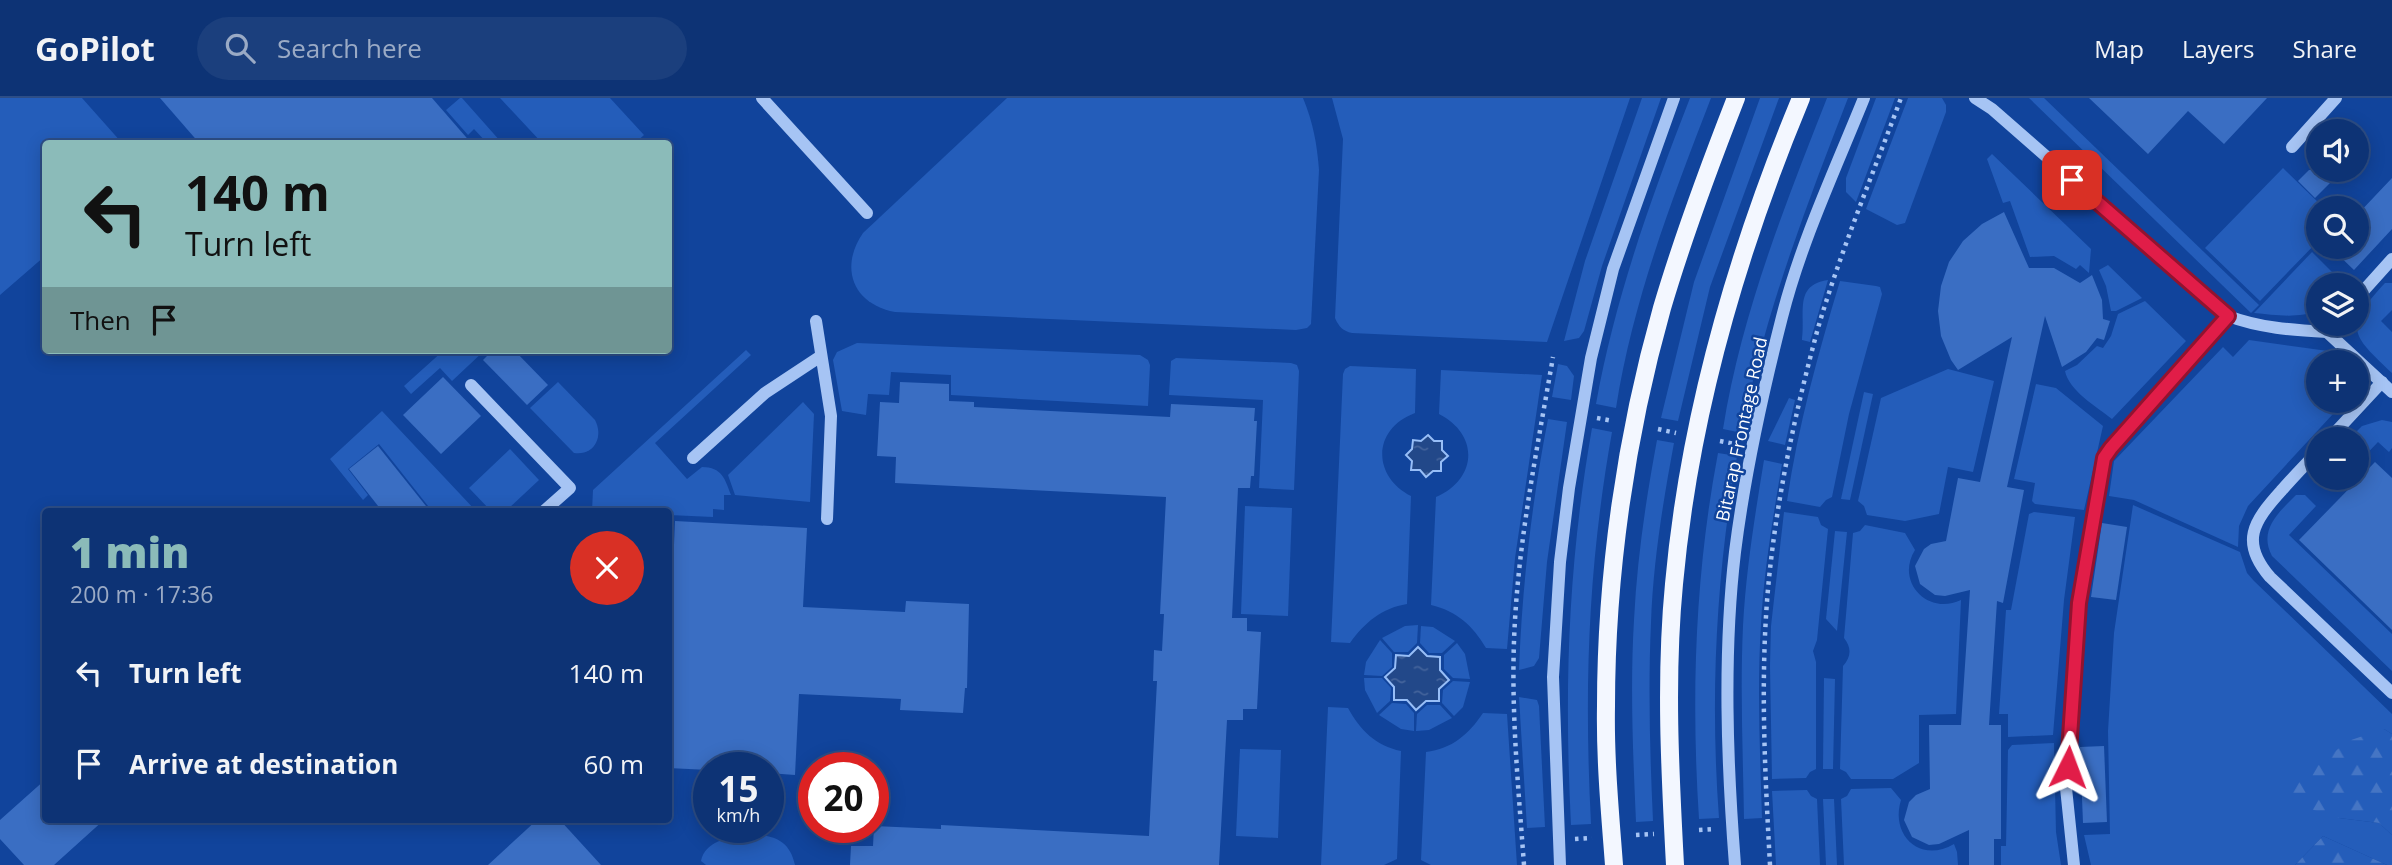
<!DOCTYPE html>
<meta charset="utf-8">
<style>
:root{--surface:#0d3375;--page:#1b3f7d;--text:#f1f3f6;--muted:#9aaac5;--line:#2d4e87;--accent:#8bbbb9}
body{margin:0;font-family:"Open Sans",sans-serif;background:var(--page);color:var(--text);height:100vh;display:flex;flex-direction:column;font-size:26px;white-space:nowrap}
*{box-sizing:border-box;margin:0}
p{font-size:23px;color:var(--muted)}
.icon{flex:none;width:38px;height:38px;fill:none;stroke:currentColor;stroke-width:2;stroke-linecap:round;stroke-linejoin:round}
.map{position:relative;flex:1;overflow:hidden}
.drawer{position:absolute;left:42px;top:410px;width:630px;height:315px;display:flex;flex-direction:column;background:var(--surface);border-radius:7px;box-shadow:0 4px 18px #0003,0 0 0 2px var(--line)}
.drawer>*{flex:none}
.guide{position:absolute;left:42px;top:42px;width:630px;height:214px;border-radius:7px;box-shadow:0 4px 18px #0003,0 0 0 2px var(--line);background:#8bbbb9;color:#111;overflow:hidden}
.buttons{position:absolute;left:2306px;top:21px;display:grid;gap:14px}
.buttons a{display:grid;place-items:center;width:63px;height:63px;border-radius:50%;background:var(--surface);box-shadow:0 4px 18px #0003,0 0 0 2px var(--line);font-size:35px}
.speed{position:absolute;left:693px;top:654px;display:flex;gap:14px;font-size:35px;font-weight:700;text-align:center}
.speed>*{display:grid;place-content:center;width:91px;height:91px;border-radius:50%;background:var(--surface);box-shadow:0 4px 18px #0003,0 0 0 2px var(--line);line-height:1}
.speed small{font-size:18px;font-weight:400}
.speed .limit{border:10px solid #d22;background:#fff;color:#111}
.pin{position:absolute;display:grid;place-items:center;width:60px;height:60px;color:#fff;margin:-30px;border-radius:14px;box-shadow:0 4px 10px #0006}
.me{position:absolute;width:77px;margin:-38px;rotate:3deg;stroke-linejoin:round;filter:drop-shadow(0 0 5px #0008)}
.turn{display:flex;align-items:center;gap:24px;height:147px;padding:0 28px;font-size:32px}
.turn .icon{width:91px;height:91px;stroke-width:2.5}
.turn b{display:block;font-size:49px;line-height:60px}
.then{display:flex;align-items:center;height:66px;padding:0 28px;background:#0003;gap:14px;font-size:26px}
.round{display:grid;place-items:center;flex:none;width:74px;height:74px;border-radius:37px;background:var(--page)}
.summary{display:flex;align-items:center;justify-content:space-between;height:119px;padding:0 28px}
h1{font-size:42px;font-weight:800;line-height:52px;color:var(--accent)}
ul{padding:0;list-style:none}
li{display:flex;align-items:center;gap:21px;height:91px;padding:0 28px}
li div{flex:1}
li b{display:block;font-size:26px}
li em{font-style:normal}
header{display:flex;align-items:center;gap:42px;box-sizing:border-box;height:98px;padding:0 35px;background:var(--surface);border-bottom:2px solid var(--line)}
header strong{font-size:33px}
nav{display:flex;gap:38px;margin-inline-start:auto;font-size:24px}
.search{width:490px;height:63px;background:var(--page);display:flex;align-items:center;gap:18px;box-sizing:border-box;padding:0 24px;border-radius:38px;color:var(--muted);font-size:26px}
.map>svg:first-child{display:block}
.green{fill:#245dba}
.forest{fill:url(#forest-firs)}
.water{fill:url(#water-ripples);stroke:#97bef7;stroke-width:2}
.building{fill:#3a6ec3}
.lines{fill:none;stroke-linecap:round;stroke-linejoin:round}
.path{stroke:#a6c4f4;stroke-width:4.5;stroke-dasharray:3.5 5;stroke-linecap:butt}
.minor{stroke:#a6c4f4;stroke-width:12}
.major{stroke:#f3f7ff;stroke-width:18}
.route-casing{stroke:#92132f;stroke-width:18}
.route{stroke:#e11d48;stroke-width:12}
.labels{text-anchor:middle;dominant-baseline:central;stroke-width:5;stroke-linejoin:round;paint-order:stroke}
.street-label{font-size:18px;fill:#fff;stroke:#11449c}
</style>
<header>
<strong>GoPilot</strong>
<div class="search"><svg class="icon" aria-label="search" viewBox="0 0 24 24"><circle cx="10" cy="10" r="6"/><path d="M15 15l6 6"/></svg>Search here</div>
<nav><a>Map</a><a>Layers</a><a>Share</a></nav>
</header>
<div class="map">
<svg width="2392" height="767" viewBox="0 0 2392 767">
<defs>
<pattern id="forest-firs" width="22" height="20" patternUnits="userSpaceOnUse" patternTransform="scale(1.75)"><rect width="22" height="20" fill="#245dba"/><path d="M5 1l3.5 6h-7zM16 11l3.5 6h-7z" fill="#4575c4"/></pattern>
<pattern id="water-ripples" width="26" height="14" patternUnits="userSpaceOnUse" patternTransform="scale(1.75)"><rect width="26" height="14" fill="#224889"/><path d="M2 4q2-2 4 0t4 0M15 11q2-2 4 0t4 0" fill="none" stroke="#43639b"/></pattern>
</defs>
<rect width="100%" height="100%" fill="#11449c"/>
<g class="green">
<path d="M0,0H82L122,45L46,46L45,158L0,197Z"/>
<path d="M460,0H462L501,44L487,45L474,31L468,37L446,12Z"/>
<path d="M500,0H610L644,37L635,45H542Z"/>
<path d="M1007,0H1303C1313,24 1317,46 1319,72L1311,226L1307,230L1296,232L895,214C853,206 839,170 863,135Z"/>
<path d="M1332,0H1630L1547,244L1352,235C1343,233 1339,229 1335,220L1343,41Z"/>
<path d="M1642,0H1661L1602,168L1584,233L1579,240L1564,243L1585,163Z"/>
<path d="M1690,0H1711C1672,101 1633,202 1616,310L1596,306C1615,200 1651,100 1690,0Z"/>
<path d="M1760,0H1779L1710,189L1678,323L1661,320L1694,184Z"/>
<path d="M1827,0H1848C1806,109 1763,219 1742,335L1723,331C1741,217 1785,107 1827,0Z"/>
<path d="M1876,0H1895L1856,104L1846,94V80Z"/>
<path d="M1908,0H1942L1946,7V14L1905,125L1897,127L1866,111Z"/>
<path d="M2029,0H2044L2259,207L2251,215Z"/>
<path d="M1992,56L2091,151L2089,175L2080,167L2076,171L2054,158L2030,159L2010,103L2003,105L1987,61Z"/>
<path d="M2283,70L2324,110H2319V142L2260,203L2205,150Z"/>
<path d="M2312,154L2345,187H2319V212C2298,221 2276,217 2254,215Z"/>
<path d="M2108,167L2142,200L2116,213H2111L2106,188L2099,172Z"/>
<path d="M1828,182L1810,244L1802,242C1806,216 1793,187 1828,182Z"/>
<path d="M1840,183L1876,188L1880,189L1882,196L1849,316L1832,399L1826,402L1820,409L1787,403C1798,328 1818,256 1840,183Z"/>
<path d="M2385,185H2392V212L2381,223L2392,234V275C2351,236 2343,230 2385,185Z"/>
<path d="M2145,203L2186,243L2112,321C2097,309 2069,293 2065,273L2077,267L2097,248L2103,250L2111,238L2118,216Z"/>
<path d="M2249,242L2328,253L2338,264H2319V303H2345L2248,408L2239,428L2238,449L2134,402L2109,398L2114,363L2223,249L2233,259Z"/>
<path d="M857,245L1140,257L1148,262L1150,267L1148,308L951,297V277L891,274L889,297L868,296L866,317L842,313L833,262L837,254Z"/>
<path d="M444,252H485L452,283L440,270L411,296L404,288Z"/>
<path d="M746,252L751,257L655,345L687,381L702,369C722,369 725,381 731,397H724V412L713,411V419L669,417L668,413H592L593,392Z"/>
<path d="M1176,260L1291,265L1297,267L1299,273L1294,392L1259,390L1263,302L1169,297L1171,263Z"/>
<path d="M1558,266L1567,268L1574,278L1571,302L1552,299Z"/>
<path d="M1350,268L1416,271L1415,315C1372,331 1372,378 1411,398L1407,506C1382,510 1364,525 1350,545L1331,544L1343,276L1345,271Z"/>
<path d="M1948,271L1994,283L1973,374L1948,369L1939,416L1905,423L1867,417L1864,408L1858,403L1881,300Z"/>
<path d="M1441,272L1542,277L1515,460L1507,551L1486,550C1473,528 1457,513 1431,507L1436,399C1477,381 1480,337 1439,316Z"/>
<path d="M558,284L595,322C604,339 594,358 574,355L530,310Z"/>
<path d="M2036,286L2056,290L2103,328L2084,412L2035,406L2032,403L2035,385L2014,381Z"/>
<path d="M1864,294L1873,296L1850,402L1841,401Z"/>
<path d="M1789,300L1795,302L1785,347L1768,343Z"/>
<path d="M803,304L814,316L810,404L735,397L728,377Z"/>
<path d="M382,313L476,413H432L379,346L348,371L368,397L363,402L330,361Z"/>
<path d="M1548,321L1567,324L1547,464L1539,560L1534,568L1519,572C1522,488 1532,403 1548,321Z"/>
<path d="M2382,322L2392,324V350L2389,354L2378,344L2357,366V341H2349L2362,328Z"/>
<path d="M1592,330L1612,334C1588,468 1584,590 1591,726L1571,727C1564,590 1568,466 1592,330Z"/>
<path d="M1657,342L1674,345C1663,404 1653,465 1651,525C1648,591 1650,658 1653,723L1636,724C1633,657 1630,589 1634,522C1637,461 1646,401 1657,342Z"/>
<path d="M510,351L539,382L506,413H491L469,390Z"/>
<path d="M1718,355L1737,358C1716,479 1710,599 1719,720L1699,721C1691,599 1695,476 1718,355Z"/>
<path d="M1764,362L1782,366C1773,419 1764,472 1761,526C1757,590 1760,655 1762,720L1744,721C1743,656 1740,592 1743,528C1746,472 1755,417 1764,362Z"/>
<path d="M2296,397H2305L2316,408L2289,437L2392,536V573L2272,458C2258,432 2279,414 2296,397Z"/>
<path d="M2133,407L2240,454L2247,475L2254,483L2392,616V636L2384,631L2339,720L2379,725L2392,737V767H2387L2323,738L2295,767H2091L2084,737L2110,736L2108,633L2114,535Z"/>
<path d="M1245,408L1292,410L1288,518L1241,516Z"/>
<path d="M1784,414L1818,419L1821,427L1828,431L1817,542L1813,553L1816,564V671L1810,674L1806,680L1772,681L1770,568L1771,528Z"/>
<path d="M2034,414L2075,419L2064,502L2053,637L2008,639V616H1999L2006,512H2011L2029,416Z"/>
<path d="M1865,427L1905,435L1915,452C1895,484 1928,518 1961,502L1956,616L1919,617V665L1893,681H1851L1846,674L1840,671L1843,568C1851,559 1852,550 1844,540L1853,435L1860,433Z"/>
<path d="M1835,433L1847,434L1837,533L1826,521Z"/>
<path d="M1418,527L1417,545L1408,554H1394L1382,540L1405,528Z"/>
<path d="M1421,528L1433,529L1455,543L1442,555H1429L1420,545Z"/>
<path d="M1380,542L1392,555V569L1382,578L1364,577L1366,564Z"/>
<path d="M1457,545L1465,556L1470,581L1453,580L1444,571V557Z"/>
<path d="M1364,580H1382L1391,590L1390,603L1377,615L1365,592Z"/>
<path d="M1824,580L1835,581L1833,671H1823Z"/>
<path d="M1453,583L1470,584L1463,609L1454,618L1442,605L1443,592Z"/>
<path d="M1519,599L1537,602L1539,608L1545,729L1527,730Z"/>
<path d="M1392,605L1406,606L1414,615V633L1401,631L1379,617Z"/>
<path d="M1427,607H1440L1452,620L1429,632L1416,633L1417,616Z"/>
<path d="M1328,609L1348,610C1360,632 1376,648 1401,653L1397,761L1384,767H1321Z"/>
<path d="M1483,615L1507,616L1517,767H1431L1421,762L1426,654C1452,651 1469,636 1483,615Z"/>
<path d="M2054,645L2056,734L2061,767H2001V748H2006L2008,652L2012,647Z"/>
<path d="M1240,651L1281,652L1278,740L1236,738Z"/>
<path d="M1891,690L1901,702C1890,737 1920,766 1954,746L1957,754L1958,767H1844L1841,701L1847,698L1851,691Z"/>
<path d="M1807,692L1811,698L1817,701L1820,767H1776L1772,693Z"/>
<path d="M1823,701H1834L1837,767H1826Z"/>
<path d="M745,736C770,737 789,739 795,767H706L701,763C705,743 728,740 745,736Z"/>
</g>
<g class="forest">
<path d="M2384,631L2392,636V737L2379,725L2339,720L2292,705L2288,691L2348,643Z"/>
<path d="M2323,738L2387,767H2295Z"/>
</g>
<g class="water">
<path d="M1428,337L1434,343H1442V352L1448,358L1441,364V373H1433L1426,379L1420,372H1411L1412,363L1406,357L1412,351L1413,342L1421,343Z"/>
<path d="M1418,549L1427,558L1440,559V572L1449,582L1439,591V603H1426L1416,612L1407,602H1394V589L1385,579L1395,570L1396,557L1409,558Z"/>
</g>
<g class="building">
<path d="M160,0H432L472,46H200Z"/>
<path d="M2089,0H2267L2224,46L2188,13L2148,56Z"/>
<path d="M2309,72H2343L2315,100L2298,83Z"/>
<path d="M2392,80V131L2354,172L2330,149H2357V117Z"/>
<path d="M2004,114L2029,170H2054L2080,185L2092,177L2102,202L2103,221L2110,223L2104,242L2097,240L2086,254L2062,269L2045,218L2007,389L2024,392L2003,505L1997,503L1989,627H2001V741H1994V767H1969V732L1939,746L1929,747L1912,739L1904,722L1909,704L1916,697L1930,691L1929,627H1961L1970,492L1945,498L1935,497L1920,486L1915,468L1924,451L1931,446L1946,443L1958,380L1980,384L2012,239L1958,272L1951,262L1941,238L1938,213L1941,188L1949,164L1963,143L1982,126Z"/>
<path d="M493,252H514L548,287L527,307L483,262Z"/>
<path d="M443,279L481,318L441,356L403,317Z"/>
<path d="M900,284L949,286V303L974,304V309L1170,319L1171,306L1255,310L1254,323H1257L1254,378H1251L1250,390H1238L1232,520H1247V533L1261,534L1257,611H1243V622H1227L1219,767H850L851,748H873L874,728L941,731V727L1149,738L1157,583H1153L1154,552L1162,553L1164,516H1160L1166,399L895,385L896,359L877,358L880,304L899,305Z"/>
<path d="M378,348L430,413H382L349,371Z"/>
<path d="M2375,364L2392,380V532L2299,442Z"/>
<path d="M675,423L807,430L803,509L905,514L906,503L969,506L967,590H965L963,615L900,612L901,601L799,596L795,677L768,675V670H709V672L668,670V517H671Z"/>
<path d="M2102,425L2127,429L2116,502L2091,499Z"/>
<path d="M2104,648L2107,724L2083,725L2080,649Z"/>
<path d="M46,681V721H105L54,767H24L0,741V722Z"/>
<path d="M538,721H559L601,767H488Z"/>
</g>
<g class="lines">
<g class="path">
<path d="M1597,320L1613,323"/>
<path d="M1658,331L1676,335"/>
<path d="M1720,343L1735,346"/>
<path d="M1699,732L1715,731"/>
<path d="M1636,737L1654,736"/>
<path d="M1575,741L1592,740"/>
<path d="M1524,767C1518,685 1510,604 1515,522C1520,434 1538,346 1553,259"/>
<path d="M1770,767C1765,675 1760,583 1768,491C1776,403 1795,315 1818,230C1841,152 1873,76 1901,0"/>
</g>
<g class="minor">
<path d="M762,0L867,115"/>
<path d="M1975,0L1992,11L2228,218L2111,350L2104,360L2079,505L2073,575L2066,690L2074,767"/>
<path d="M2292,49L2336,0"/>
<path d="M2357,200L2392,161"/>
<path d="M2228,218C2260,230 2292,232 2327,234L2334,226"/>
<path d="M816,223L831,318L827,421"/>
<path d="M2327,234L2392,294"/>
<path d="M471,287L570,390L544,413"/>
<path d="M2329,341L2382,284"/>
<path d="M2319,352C2306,366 2293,379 2281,393C2253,424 2240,444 2270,479L2392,595"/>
<path d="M693,360L765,295L821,258"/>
<path d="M1560,767L1553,579L1560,464L1569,390L1591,260L1613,171L1674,0"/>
<path d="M1735,767C1727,664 1723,556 1735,454C1745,374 1762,297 1782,219C1801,144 1835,72 1864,0"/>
</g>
<g class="major">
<path d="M1614,767C1610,714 1605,661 1606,608C1606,476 1626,337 1662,210C1683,139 1709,69 1736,0"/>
<path d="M1675,767C1670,674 1665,579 1674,486C1689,320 1737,154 1801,0"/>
</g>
</g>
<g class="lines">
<defs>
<path id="route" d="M2068,669L2079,505L2104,360L2111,350L2228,218L2072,82"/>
</defs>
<use href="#route" class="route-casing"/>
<use href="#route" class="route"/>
</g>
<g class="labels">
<g class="street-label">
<text transform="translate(1741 331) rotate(-78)">Bitarap Frontage Road</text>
</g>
</g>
</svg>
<div class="buttons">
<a><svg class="icon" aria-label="sound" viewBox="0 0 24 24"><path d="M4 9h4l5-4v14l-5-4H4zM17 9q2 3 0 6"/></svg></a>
<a><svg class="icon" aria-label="search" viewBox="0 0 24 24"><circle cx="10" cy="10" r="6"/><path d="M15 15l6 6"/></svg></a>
<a><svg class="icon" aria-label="layers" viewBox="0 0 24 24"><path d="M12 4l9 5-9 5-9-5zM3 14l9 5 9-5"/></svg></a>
<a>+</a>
<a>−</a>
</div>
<div class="speed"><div>15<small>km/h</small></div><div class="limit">20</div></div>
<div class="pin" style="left:2072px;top:82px;background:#d93025"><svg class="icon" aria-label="arrive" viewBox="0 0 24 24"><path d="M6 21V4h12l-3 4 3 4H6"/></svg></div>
<svg class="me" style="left:2068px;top:669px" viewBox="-20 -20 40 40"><path d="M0-17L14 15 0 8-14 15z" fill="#e11d48" stroke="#fff" stroke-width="4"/></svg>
<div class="guide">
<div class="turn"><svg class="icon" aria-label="left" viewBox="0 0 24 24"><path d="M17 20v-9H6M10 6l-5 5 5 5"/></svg><div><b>140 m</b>Turn left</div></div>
<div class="then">Then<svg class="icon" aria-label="arrive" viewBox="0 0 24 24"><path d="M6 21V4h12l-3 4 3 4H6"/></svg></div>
</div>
<section class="drawer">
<div class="summary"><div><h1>1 min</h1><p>200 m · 17:36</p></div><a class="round" style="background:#d93025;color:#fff"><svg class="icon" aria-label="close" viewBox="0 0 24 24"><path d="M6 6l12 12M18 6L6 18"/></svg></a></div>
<ul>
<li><svg class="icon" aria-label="left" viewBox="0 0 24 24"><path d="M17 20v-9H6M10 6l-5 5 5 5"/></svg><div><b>Turn left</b></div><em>140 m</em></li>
<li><svg class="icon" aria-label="arrive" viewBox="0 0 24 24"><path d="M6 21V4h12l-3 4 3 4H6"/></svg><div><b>Arrive at destination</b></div><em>60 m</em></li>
</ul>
</section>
</div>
